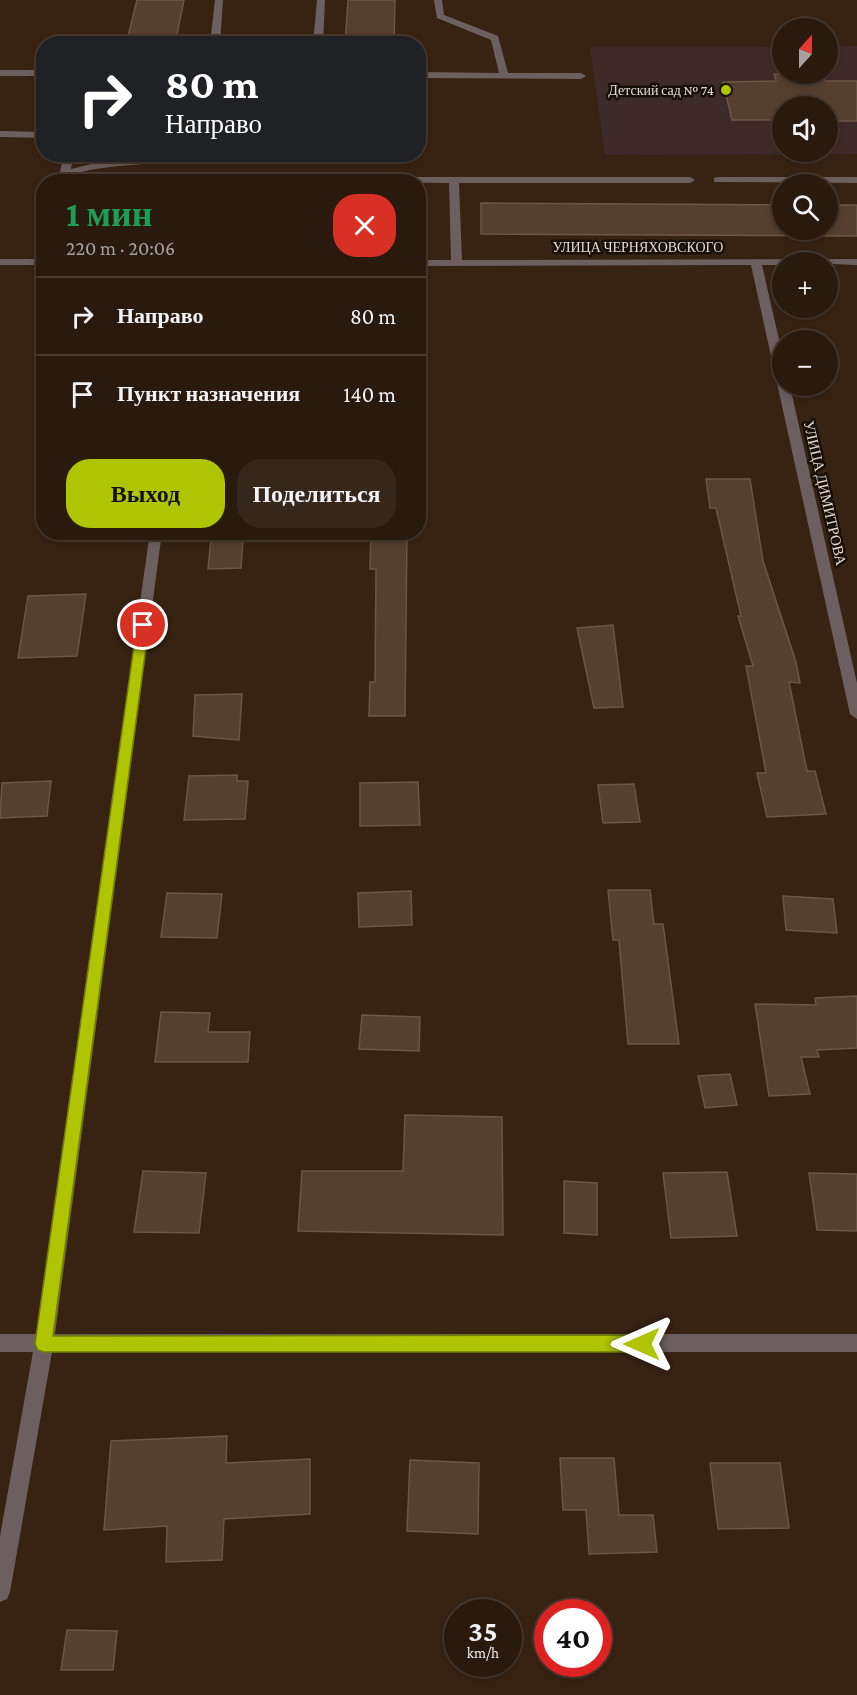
<!DOCTYPE html>
<html lang="ru">
<meta charset="utf-8">
<style>
:root{--surface:#2a1a0e;--page:#36271c;--text:#f1f3f6;--muted:#a5a19e;--line:#46382e;--accent:#afc504}
body{margin:0;font-family:"Crimson Pro",serif;background:var(--page);color:var(--text);height:100vh;display:flex;flex-direction:column;font-size:22px;white-space:nowrap}
*{box-sizing:border-box;margin:0}
p{font-size:20px;color:var(--muted)}
.icon{flex:none;width:33px;height:33px;fill:none;stroke:currentColor;stroke-width:2;stroke-linecap:round;stroke-linejoin:round}
.map{position:relative;flex:1;overflow:hidden}
.drawer{position:absolute;left:36px;top:174px;width:390px;height:366px;display:flex;flex-direction:column;background:var(--surface);border-radius:24px;box-shadow:0 3px 9px #0003,0 0 0 2px var(--line)}
.drawer>*{flex:none}
.guide{position:absolute;left:36px;top:36px;width:390px;height:126px;border-radius:24px;box-shadow:0 3px 9px #0003,0 0 0 2px var(--line);background:#202124;color:#fff;overflow:hidden}
.needle{width:39px;rotate:21deg}
.buttons{position:absolute;left:772px;top:18px;display:grid;gap:12px}
.buttons a{display:grid;place-items:center;width:66px;height:66px;border-radius:50%;background:var(--surface);box-shadow:0 3px 9px #0003,0 0 0 2px var(--line);font-size:30px}
.speed{position:absolute;left:444px;top:1599px;display:flex;gap:12px;font-size:30px;font-weight:700;text-align:center}
.speed>*{display:grid;place-content:center;width:78px;height:78px;border-radius:50%;background:var(--surface);box-shadow:0 3px 9px #0003,0 0 0 2px var(--line);line-height:1}
.speed small{font-size:15px;font-weight:400}
.speed .limit{border:9px solid #d22;background:#fff;color:#111}
.pin{position:absolute;display:grid;place-items:center;width:51px;height:51px;color:#fff;margin:-26px;border:3px solid #fff;border-radius:50%;box-shadow:0 2px 6px #0007}
.me{position:absolute;width:66px;margin:-33px;rotate:270deg;stroke-linejoin:round;filter:drop-shadow(0 0 4px #0008)}
.turn{display:flex;align-items:center;gap:21px;height:126px;padding:0 30px;font-size:27px}
.turn .icon{width:78px;height:78px;stroke-width:2.5}
.turn b{display:block;font-size:42px;line-height:51px}
.round{display:grid;place-items:center;flex:none;width:63px;height:63px;border-radius:24px;background:var(--page)}
.headline{display:flex;align-items:center;justify-content:space-between;height:102px;padding:0 30px}
h1{font-size:36px;font-weight:700;line-height:45px;color:#1e9e55}
.primary-button{display:flex;gap:12px;margin-top:auto;padding:12px 30px}
.primary-button a{flex:1;height:69px;border-radius:24px;background:var(--accent);color:#111;font-size:24px;font-weight:700;line-height:69px;text-align:center}
.primary-button a+a{background:var(--page);color:var(--text)}
ul{padding:0;list-style:none}
li{display:flex;align-items:center;gap:18px;height:78px;padding:0 30px;border-top:2px solid var(--line)}
li div{flex:1}
li b{display:block;font-size:22px}
li em{font-style:normal}
.map>svg:first-child{display:block}
.education{fill:#3e2a29;fill-rule:evenodd}
.building{fill:#563f2f;stroke:#6c5544;stroke-width:1.5}
.lines{fill:none;stroke-linecap:round;stroke-linejoin:round}
.minor{fill:#6d5f60;fill-rule:evenodd}
.route{fill:#afc504;stroke:#728003;stroke-width:1.5}
.poi-dot{fill:#afc504;stroke:#180f08;stroke-width:2}
.labels{text-anchor:middle;dominant-baseline:central;stroke-width:5;stroke-linejoin:round;paint-order:stroke}
.far-poi-label{font-size:14px;fill:#e6d8ce;stroke:#180f08;text-anchor:end}
.far-street-label{font-size:14px;fill:#e6d8ce;stroke:#180f08}
.street-label{font-size:15px;fill:#e6d8ce;stroke:#180f08}
</style>
<div class="map">
<svg width="857" height="1695" viewBox="0 0 857 1695">
<rect width="100%" height="100%" fill="#382313"/>
<path class="education" d="M828,46H857V154L605,155L590,47H783V74H828ZM783,106H828V152H783Z"/>
<g class="building">
<path d="M137,0H184L175,44H126Z"/>
<path d="M348,0H395L394,44H345Z"/>
<path d="M774,74H824L826,81H857V121H830L828,106H783V120H732L723,82L776,81Z"/>
<path d="M481,203L783,205V230H828V205H857V236L481,234Z"/>
<path d="M706,479H750L763,561L796,662L800,683L789,682L807,771H815L826,814L767,817L757,773H766L746,666H753L738,616H741L716,508H710Z"/>
<path d="M371,532H407L405,716H369L370,682H375L376,569H370Z"/>
<path d="M243,538L241,568L208,569L211,539Z"/>
<path d="M86,594L77,656L18,658L28,596Z"/>
<path d="M613,625L623,707L594,708L577,628Z"/>
<path d="M242,694L239,740L193,736L195,695Z"/>
<path d="M237,775V781H248L245,819L184,820L189,776Z"/>
<path d="M51,781L47,816L0,818L2,783Z"/>
<path d="M418,782L420,825L360,826V783Z"/>
<path d="M634,784L640,822L603,823L598,785Z"/>
<path d="M608,890H650L654,924H663L679,1044H628L619,940H613Z"/>
<path d="M411,891L412,925L359,927L358,893Z"/>
<path d="M167,893L222,894L217,938L161,937Z"/>
<path d="M783,896L833,899L837,933L786,930Z"/>
<path d="M857,996V1048L817,1050L819,1057H801L810,1094L769,1096L755,1004L816,1005L815,998Z"/>
<path d="M161,1012L210,1013L208,1032H250L248,1062H155Z"/>
<path d="M362,1015L420,1017L419,1051L359,1049Z"/>
<path d="M730,1074L737,1105L705,1108L698,1076Z"/>
<path d="M405,1115L502,1117L503,1235L298,1231L302,1171H403Z"/>
<path d="M143,1171L206,1173L199,1233L134,1232Z"/>
<path d="M727,1172L737,1236L671,1238L663,1173Z"/>
<path d="M809,1173L857,1174V1231L817,1230Z"/>
<path d="M564,1181L597,1183V1235L564,1233Z"/>
<path d="M227,1436L226,1463L310,1459V1514L224,1519L222,1560L166,1562L167,1526L104,1530L111,1441Z"/>
<path d="M560,1458H614L619,1515H653L657,1552L589,1554L586,1510H563Z"/>
<path d="M410,1460L479,1463L478,1534L407,1531Z"/>
<path d="M710,1463H780L789,1528L718,1529Z"/>
<path d="M67,1630L117,1631L113,1670H61Z"/>
</g>
<g class="lines">
<g class="minor">
<path d="M215,0H223L220,44H210Z"/>
<path d="M317,0H325L323,44H313Z"/>
<path d="M434,0H442L444,15L498,36L508,73H581L586,76L581,79L418,78V72L499,73L491,40L437,18Z"/>
<rect x="0" y="70" width="44" height="6"/>
<path d="M0,131L44,132V138L0,137Z"/>
<path d="M64,154H74L71,169L112,159L185,154C164,167 108,163 79,173L257,174L262,177L257,180L64,179L59,176Z"/>
<path d="M370,177H690L695,180L690,183H459L462,260L857,259V265L783,262V265H762L783,357V386H790L857,683V719L850,714L751,265L418,266V260H451L449,183L366,182V178Z"/>
<path d="M718,177H857V183L714,182V178Z"/>
<rect x="0" y="259" width="44" height="6"/>
<path d="M150,532H162L55,1334H857V1352H52L10,1592L7,1599L0,1602V1536L33,1352H0V1334H36Z"/>
</g>
</g>
<path class="route" d="M143,621L149,625L53,1336L642,1335L648,1338L650,1344L648,1350L642,1352H44L38,1350L35,1344L137,625Z"/>
<circle class="poi-dot" cx="726" cy="90" r="6"/>
<g class="labels">
<g class="far-poi-label">
<text x="714" y="90">Детский сад № 74</text>
</g>
<g class="far-street-label">
<text x="638" y="247">УЛИЦА ЧЕРНЯХОВСКОГО</text>
</g>
<g class="street-label">
<text transform="translate(825 493) rotate(77)">УЛИЦА ДИМИТРОВА</text>
</g>
</g>
</svg>
<div class="buttons">
<a><svg class="needle" viewBox="-14 -14 28 28"><path d="M0-13l5 13h-10z" fill="#e53935"/><path d="M0 13l5-13h-10z" fill="#a5a19e"/></svg></a>
<a><svg class="icon" aria-label="sound" viewBox="0 0 24 24"><path d="M4 9h4l5-4v14l-5-4H4zM17 9q2 3 0 6"/></svg></a>
<a><svg class="icon" aria-label="search" viewBox="0 0 24 24"><circle cx="10" cy="10" r="6"/><path d="M15 15l6 6"/></svg></a>
<a>+</a>
<a>−</a>
</div>
<div class="speed"><div>35<small>km/h</small></div><div class="limit">40</div></div>
<div class="pin" style="left:143px;top:625px;background:#d93025"><svg class="icon" aria-label="arrive" viewBox="0 0 24 24"><path d="M6 21V4h12l-3 4 3 4H6"/></svg></div>
<svg class="me" style="left:642px;top:1344px" viewBox="-20 -20 40 40"><path d="M0-17L14 15 0 8-14 15z" fill="#afc504" stroke="#fff" stroke-width="4"/></svg>
<div class="guide">
<div class="turn"><svg class="icon" aria-label="right" viewBox="0 0 24 24"><path d="M7 20v-9h11M14 6l5 5-5 5"/></svg><div><b>80 m</b>Направо</div></div>
</div>
<section class="drawer">
<div class="headline"><div><h1>1 мин</h1><p>220 m · 20:06</p></div><a class="round" style="background:#d93025;color:#fff"><svg class="icon" aria-label="close" viewBox="0 0 24 24"><path d="M6 6l12 12M18 6L6 18"/></svg></a></div>
<ul>
<li><svg class="icon" aria-label="right" viewBox="0 0 24 24"><path d="M7 20v-9h11M14 6l5 5-5 5"/></svg><div><b>Направо</b></div><em>80 m</em></li>
<li><svg class="icon" aria-label="arrive" viewBox="0 0 24 24"><path d="M6 21V4h12l-3 4 3 4H6"/></svg><div><b>Пункт назначения</b></div><em>140 m</em></li>
</ul>
<div class="primary-button"><a>Выход</a><a>Поделиться</a></div>
</section>
</div>
